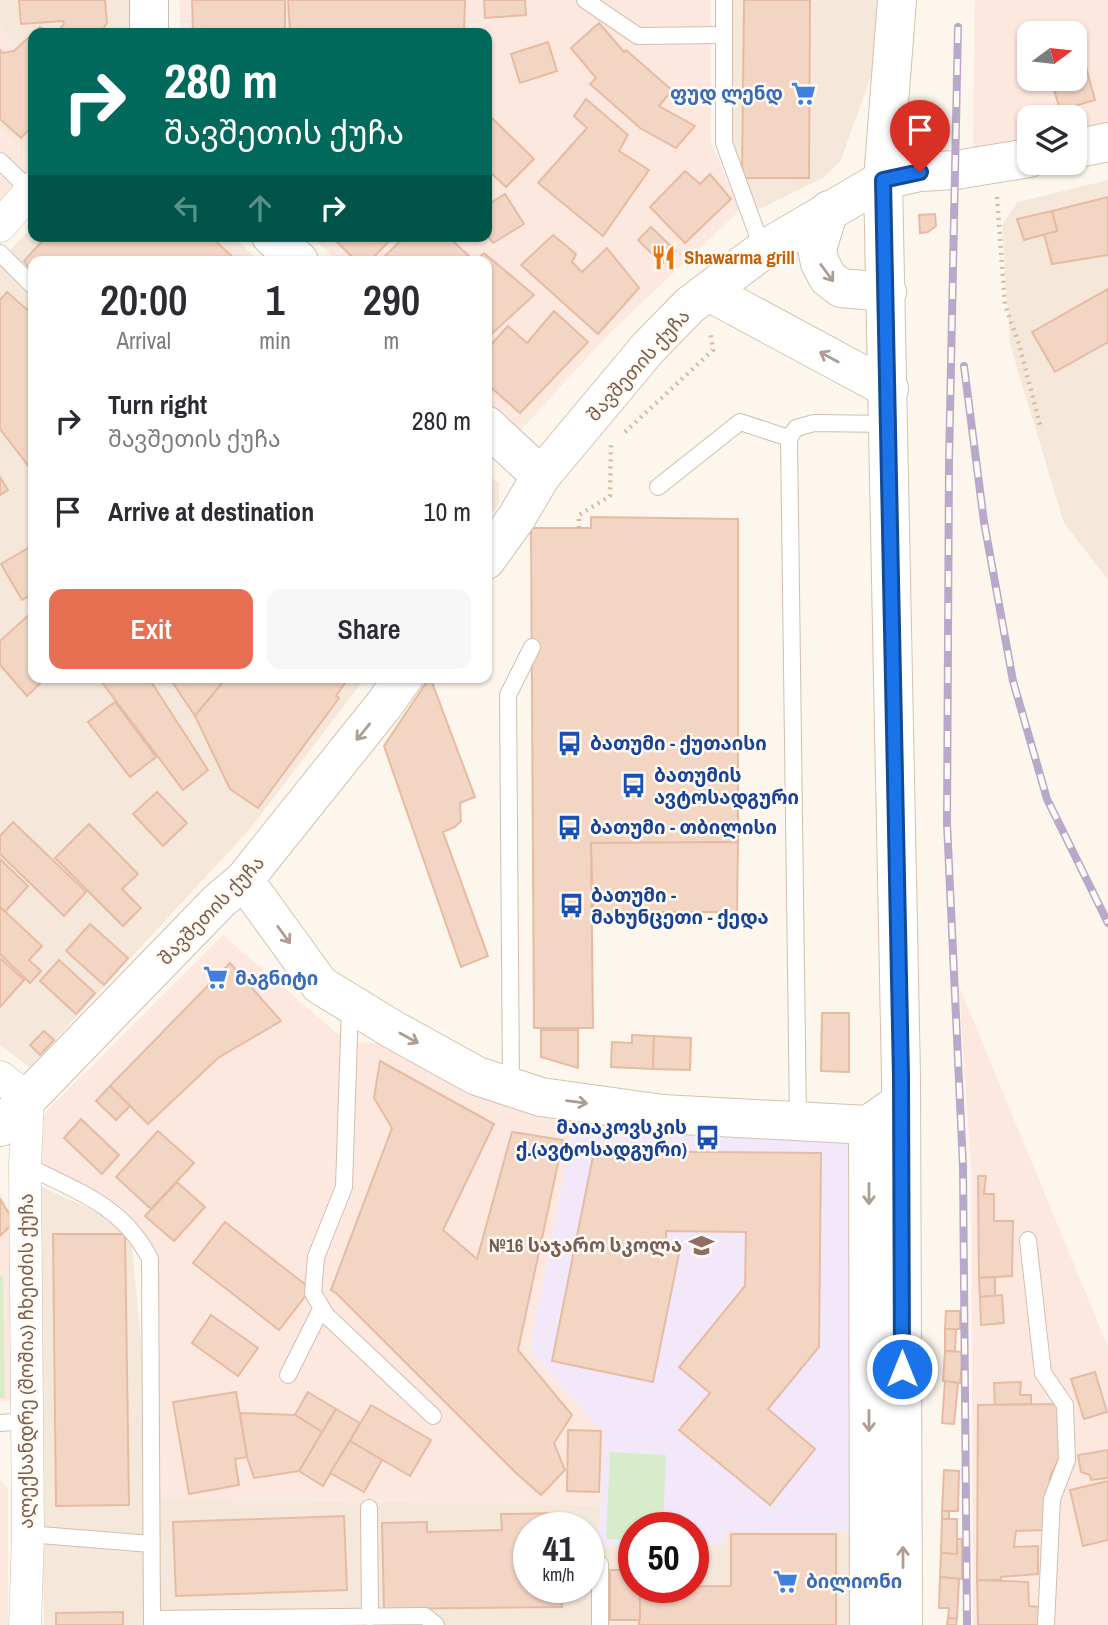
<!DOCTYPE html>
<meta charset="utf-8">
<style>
:root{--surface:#fff;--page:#f7f7f7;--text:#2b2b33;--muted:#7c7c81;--accent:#e76f51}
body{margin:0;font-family:"Archivo Narrow","Noto Sans Georgian",sans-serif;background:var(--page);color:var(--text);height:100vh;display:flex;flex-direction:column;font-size:26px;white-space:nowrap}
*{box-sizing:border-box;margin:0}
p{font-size:23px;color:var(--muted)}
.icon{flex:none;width:38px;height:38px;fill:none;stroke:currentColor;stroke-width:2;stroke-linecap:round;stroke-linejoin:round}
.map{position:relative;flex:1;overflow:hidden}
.details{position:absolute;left:28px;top:256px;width:464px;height:427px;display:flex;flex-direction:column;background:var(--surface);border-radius:14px;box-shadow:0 2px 5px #0004}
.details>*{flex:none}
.guide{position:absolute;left:28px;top:28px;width:464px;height:214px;border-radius:14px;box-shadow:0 2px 5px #0004;background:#00695c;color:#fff;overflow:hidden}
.needle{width:46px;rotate:75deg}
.tools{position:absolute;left:1017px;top:21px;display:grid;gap:14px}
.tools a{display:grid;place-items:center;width:70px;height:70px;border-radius:14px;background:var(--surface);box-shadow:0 2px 5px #0004;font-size:35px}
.speed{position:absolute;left:513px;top:1512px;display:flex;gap:14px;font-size:35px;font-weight:700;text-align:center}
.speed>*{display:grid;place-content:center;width:91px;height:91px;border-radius:50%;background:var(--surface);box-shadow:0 2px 5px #0004;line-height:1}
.speed small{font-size:18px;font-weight:400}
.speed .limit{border:10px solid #d22;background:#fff;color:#111}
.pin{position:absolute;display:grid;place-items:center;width:60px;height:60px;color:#fff;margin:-72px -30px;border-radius:50% 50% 50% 0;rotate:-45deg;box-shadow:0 0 7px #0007}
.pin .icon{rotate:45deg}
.me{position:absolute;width:77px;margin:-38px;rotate:0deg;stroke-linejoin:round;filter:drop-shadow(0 0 5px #0008)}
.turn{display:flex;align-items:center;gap:24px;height:147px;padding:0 21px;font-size:32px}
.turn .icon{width:91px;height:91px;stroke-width:2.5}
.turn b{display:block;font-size:49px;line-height:60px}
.lanes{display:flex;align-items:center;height:66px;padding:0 21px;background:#0003;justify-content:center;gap:35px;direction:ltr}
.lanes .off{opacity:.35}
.eta{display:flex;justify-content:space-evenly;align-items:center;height:119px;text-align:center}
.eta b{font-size:42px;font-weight:600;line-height:49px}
.cta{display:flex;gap:14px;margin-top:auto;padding:14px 21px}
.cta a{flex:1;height:80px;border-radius:14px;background:var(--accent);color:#fff;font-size:28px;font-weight:600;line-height:80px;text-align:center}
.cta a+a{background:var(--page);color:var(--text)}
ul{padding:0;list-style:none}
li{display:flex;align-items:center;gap:21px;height:91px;padding:0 21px}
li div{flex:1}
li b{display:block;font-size:26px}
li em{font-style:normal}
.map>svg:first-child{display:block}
.residential{fill:#f5e8da;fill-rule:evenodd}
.commercial{fill:#fde8e0;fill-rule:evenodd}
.education{fill:#f3e8fa}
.green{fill:#d8ecc9}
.building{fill:#f3d5c3;stroke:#e6bba3;stroke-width:2}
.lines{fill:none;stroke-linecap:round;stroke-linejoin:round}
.service-casing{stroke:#d1beb0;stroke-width:18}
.minor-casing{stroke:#d1beb0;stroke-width:33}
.tertiary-casing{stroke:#d1beb0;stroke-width:40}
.secondary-casing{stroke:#d6c0b0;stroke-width:40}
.path{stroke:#d9b8a5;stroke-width:4.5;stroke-dasharray:2 5;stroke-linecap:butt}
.service{stroke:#fff;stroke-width:16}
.minor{stroke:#fff;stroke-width:32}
.tertiary{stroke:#fff;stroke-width:38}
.secondary{stroke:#fff;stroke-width:38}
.rail-casing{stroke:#b9a8c9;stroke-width:8}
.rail{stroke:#fffaf3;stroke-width:5;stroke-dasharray:16;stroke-linecap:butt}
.oneway{stroke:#af9d94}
.route-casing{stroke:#114b97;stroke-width:18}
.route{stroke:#1a73e8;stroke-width:12}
.labels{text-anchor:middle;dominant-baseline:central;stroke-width:5;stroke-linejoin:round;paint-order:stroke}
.shop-label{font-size:19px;font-weight:bold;fill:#366cbe;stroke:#fffaf3;text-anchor:start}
.food-label{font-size:19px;font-weight:bold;fill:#c56008;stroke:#fffaf3;text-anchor:start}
.street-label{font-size:19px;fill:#7a5c4d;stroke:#fffaf3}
.transit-label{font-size:19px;font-weight:bold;fill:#164399;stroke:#fffaf3;text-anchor:start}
.education-label{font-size:19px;font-weight:bold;fill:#785e54;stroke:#fffaf3;text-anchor:end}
</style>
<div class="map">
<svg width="1108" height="1625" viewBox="0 0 1108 1625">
<rect width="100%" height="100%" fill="#fdf6ec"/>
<g class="residential">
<path d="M0,0H139L140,33H33V160L0,129V79L24,60L0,27Z"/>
<path d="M730,0H888L884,41L840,162L823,178L753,212L729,143Z"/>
<path d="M1108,180V580L1064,523L1010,344L1002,225L1018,202Z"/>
<path d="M33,226V236H233L259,261H33V677H366L249,830L30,1067L0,1045V261Z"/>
<path d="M487,472L499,484V504L487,520Z"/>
<path d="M33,1183L121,1223L131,1236L156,1498L601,1505L598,1545H633L634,1587H693V1544L724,1543V1531L853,1532L854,1625H44ZM528,1528H588V1587H528Z"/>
</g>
<g class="commercial">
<path d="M179,0H711V142L740,210L610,333L520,431L487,400L486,261H338L311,236H486V33H181Z"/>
<path d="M975,0H1108V125L1075,134L1074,117H1029V144L973,147ZM1029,33H1074V79H1029Z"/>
<path d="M0,27L25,60L0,79Z"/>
<path d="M0,129L33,160V173L0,211Z"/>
<path d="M223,935L346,1041L389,1044L507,1102L573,1127L530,1350L604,1434L601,1505L156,1498L150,1259L139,1237L25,1165L31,1127Z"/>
<path d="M959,986L1108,1347V1625H973L971,1168Z"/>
<path d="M0,1193L15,1222L11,1401H0Z"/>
<path d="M0,1481L8,1488V1625H0Z"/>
</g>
<path class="education" d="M573,1127L853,1140V1532L724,1531L725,1543L693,1544V1528H634L633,1545L598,1546L604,1434L530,1350Z"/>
<g class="green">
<path d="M0,1276H3L5,1398H0Z"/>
<path d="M610,1452L666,1455L663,1528H634L633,1540L606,1539Z"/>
</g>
<g class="building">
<path d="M19,0H105L107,23L100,33H56L64,24L63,21L21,24Z"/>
<path d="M192,0H285V33H193Z"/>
<path d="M288,0H465L464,33H290Z"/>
<path d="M484,0H525L526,15L485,18Z"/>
<path d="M744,0H810L809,178H742Z"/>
<path d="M599,23L624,52L626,50L672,90L659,106L695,126L676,148L640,128L590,84L596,78L571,48Z"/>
<path d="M40,27L50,33H33V125L21,138L0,119V50L3,53L14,51Z"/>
<path d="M548,42L557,71L520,83L511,54Z"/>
<path d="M1086,67L1095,100L1060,110L1051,79H1074V70Z"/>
<path d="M586,99L628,135L619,151L649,170L603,236L538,183L587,128L574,116Z"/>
<path d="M492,118L534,159L506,187L486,168V124Z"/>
<path d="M685,171L700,184L710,174L731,199L685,243L650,207Z"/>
<path d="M505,194L524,224L493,243L486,234V206Z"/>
<path d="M1108,197V255L1052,264L1044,234L1057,231L1052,211Z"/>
<path d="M1052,211L1057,231L1024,240L1017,219Z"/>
<path d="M935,214L936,226L928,232L920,233L919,215Z"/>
<path d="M651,227L676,251L662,264L638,240Z"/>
<path d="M553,235L576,254L572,262L582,272L607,248L639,288L598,334L521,265Z"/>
<path d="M47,236H210L237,261H33V273L24,261Z"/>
<path d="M342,236H394L370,261H356L337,242Z"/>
<path d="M405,236H448L474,261H380Z"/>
<path d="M484,253L534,295L486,339V261H475Z"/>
<path d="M1108,289V342L1055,372L1032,332Z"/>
<path d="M7,292L33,315V472L0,429V300Z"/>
<path d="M554,311L588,342L520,413L486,383V350L508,326L527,343Z"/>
<path d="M0,477L8,490L0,495Z"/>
<path d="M591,517L738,519V842L591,843L593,1028H534L531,528H591Z"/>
<path d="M33,545V594L22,600L1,564Z"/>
<path d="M33,611V677H47L27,696L0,665V641Z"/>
<path d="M98,677H148L208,770L183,790Z"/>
<path d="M169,677H227L195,716Z"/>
<path d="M227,677H343L347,680L336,696L339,698L258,808L230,789L195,716Z"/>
<path d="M430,677L475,797L460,803L461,821L455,827L443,832L488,956L461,967L384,746Z"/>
<path d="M115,702L156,757L130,777L88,722Z"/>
<path d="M157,792L187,823L163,846L133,814Z"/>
<path d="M13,822L86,892L64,916L0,854V836Z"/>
<path d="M89,824L138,874L122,889L141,908L123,926L55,858Z"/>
<path d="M738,842L737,912H593L591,843Z"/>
<path d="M0,859L28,886L5,912L0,907Z"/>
<path d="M0,907L42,946L29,960L41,971L30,983L0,954Z"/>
<path d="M90,924L128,958L104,985L66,951Z"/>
<path d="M0,958L24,980L0,1007Z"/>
<path d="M59,960L95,993L76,1014L40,981Z"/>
<path d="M230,963L281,1021L218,1058L148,1124L110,1086Z"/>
<path d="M822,1013H849V1072L821,1071Z"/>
<path d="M541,1030H578V1068L541,1057Z"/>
<path d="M44,1031L54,1040L40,1055L30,1045Z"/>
<path d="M632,1035L654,1036L653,1069L611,1067L612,1042L632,1043Z"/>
<path d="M654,1036L691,1038L690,1070L653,1069Z"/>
<path d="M380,1061L494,1124L443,1230L477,1259L512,1132L563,1140L518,1350L572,1415L554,1443L565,1470L541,1495L515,1472L336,1293L331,1290L392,1128L374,1098Z"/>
<path d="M110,1086L130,1106L116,1120L96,1101Z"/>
<path d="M81,1119L119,1155L102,1174L64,1138Z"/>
<path d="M158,1131L194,1163L151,1209L116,1177Z"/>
<path d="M594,1151L821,1153L819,1347L768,1409L815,1449L770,1505L679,1430L710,1393L679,1367L745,1286L746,1232L666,1231V1246L680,1249L653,1382L552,1361Z"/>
<path d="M978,1176H986L984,1194H994V1221H1013L1012,1276L979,1278Z"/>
<path d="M177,1182L205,1207L174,1241L145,1216Z"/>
<path d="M0,1199L14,1222L0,1236Z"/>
<path d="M225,1222L311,1289L279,1330L193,1263Z"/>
<path d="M53,1234H125L129,1505L56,1506Z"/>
<path d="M995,1277V1296L980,1297L979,1278Z"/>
<path d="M1002,1295L1004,1323L981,1325L980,1297Z"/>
<path d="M946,1311H960V1329H945Z"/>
<path d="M211,1315L258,1348L238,1376L192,1343Z"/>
<path d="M945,1329H956L955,1351H945Z"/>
<path d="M945,1351L963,1352L960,1383L943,1381Z"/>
<path d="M1095,1372L1107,1412L1084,1419L1071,1379Z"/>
<path d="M945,1381L958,1383L954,1424L942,1423Z"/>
<path d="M1021,1382L1020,1395H1031V1404L995,1405L994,1383Z"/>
<path d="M236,1392L247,1457L235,1459L239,1485L189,1494L173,1402Z"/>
<path d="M308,1392L336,1409L322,1432L295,1415Z"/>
<path d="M1059,1404L1062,1452L1050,1477L1046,1530L1016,1531L1014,1547L1038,1546V1574L1001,1577V1580H977L978,1405Z"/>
<path d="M371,1405L431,1440L410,1476L350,1441Z"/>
<path d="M336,1409L360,1423L323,1486L299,1471Z"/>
<path d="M240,1413L295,1415L322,1432L299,1471L254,1478L247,1457Z"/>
<path d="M568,1430L601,1431L599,1492L567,1491Z"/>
<path d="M350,1441L382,1460L364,1492L330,1473Z"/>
<path d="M1108,1450V1478L1091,1480L1090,1475L1081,1472L1078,1455Z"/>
<path d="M944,1470L959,1471L958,1511H942Z"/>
<path d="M1108,1481V1540L1083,1546L1070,1490Z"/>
<rect x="942" y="1511" width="7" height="8"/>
<path d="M560,1513V1528H528V1587H561L562,1607L384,1609L382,1523L427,1522V1532L502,1530L501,1514Z"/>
<path d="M344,1516L347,1590L176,1596L173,1522Z"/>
<path d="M942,1519H957V1554L941,1553Z"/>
<path d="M731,1534H836V1625H639L640,1587L731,1586Z"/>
<path d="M957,1539H962V1579L940,1577L941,1553L957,1554Z"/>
<path d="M610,1570H634V1587H640V1620H610Z"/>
<path d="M940,1577L959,1579L957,1619L948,1618L949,1608H939Z"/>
<path d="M977,1580L1028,1582L1029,1606L1041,1607L1040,1625H978Z"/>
<path d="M123,1612V1625H56V1613Z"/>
<path d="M948,1618L957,1619L956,1625H947Z"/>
</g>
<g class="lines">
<defs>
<g id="service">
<path d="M585,0L638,36L724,35"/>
<path d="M724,0V143L763,250"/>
<path d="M0,161L31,191"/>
<path d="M0,253L33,286"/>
<path d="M658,487L740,422L789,438"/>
<path d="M350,1006L344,1187L316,1257L313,1293L326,1315L433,1416"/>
<path d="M511,1087L508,695L532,647"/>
<path d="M798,1121L789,438L796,428L814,423L889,424"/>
<path d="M25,1165C76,1191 123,1205 150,1259L152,1625"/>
<path d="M1028,1240L1043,1373L1065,1405L1067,1460L1052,1499L1046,1625"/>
<path d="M288,1375L321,1309"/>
<path d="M0,1423L26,1421"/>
<path d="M369,1508L370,1617"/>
<path d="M28,1534L151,1544"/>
<path d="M600,1564V1625"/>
<path d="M152,1619L425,1616L436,1625"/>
</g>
<g id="minor">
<path d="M0,226L33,188"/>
<path d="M0,1077L28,1098L25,1165L28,1534L25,1625"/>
</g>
<g id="tertiary">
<path d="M149,0V33"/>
<path d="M271,236L299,261"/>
<path d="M486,425L541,476"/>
<path d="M0,1127L219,901L244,880"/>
</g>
<g id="secondary">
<path d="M897,0L883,180L901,1077L903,1625"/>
<path d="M1074,149L1108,142"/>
<path d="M829,210L817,249L820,263L828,278L841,288L887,292"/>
<path d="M709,292L889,389"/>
<path d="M486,560L517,517L541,476L648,348L690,305L763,250L883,180L920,172L956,170L1029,158"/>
<path d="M404,677L384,705L244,880L320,985L392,1029L477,1076L541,1097L663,1114L868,1125L901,1102"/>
<path d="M868,1125L869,1625"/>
</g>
</defs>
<use href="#service" class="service-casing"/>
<use href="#minor" class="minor-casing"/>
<use href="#tertiary" class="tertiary-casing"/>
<use href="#secondary" class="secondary-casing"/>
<g class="path">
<path d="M997,197L1005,305L1019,344L1040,425"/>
<path d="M625,432L713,350L710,332"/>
<path d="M579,528V515L610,496L611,445"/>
</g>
<use href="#service" class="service"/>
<use href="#minor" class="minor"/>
<use href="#tertiary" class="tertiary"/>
<use href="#secondary" class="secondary"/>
<defs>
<g id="rail">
<path d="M958,27L949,461L947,823L963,1167L967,1625"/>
<path d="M964,366L984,522L1013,681L1047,799L1108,923"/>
</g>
</defs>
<use href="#rail" class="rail-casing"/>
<use href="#rail" class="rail"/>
</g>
<defs><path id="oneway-shaft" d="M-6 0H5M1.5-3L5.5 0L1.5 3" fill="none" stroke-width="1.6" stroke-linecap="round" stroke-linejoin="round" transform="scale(1.75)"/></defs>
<g class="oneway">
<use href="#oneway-shaft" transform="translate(827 273) rotate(54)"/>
<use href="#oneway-shaft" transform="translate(829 357) rotate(-151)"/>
<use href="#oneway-shaft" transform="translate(363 732) rotate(129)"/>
<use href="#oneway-shaft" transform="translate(284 935) rotate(54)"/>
<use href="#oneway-shaft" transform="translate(409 1038) rotate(29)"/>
<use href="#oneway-shaft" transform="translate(577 1102) rotate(8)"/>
<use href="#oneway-shaft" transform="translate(869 1194) rotate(90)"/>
<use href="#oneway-shaft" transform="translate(869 1421) rotate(90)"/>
<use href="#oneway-shaft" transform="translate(903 1557) rotate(-90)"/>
</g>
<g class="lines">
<defs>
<path id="route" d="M902,1369L901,1077L883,180L920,172"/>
</defs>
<use href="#route" class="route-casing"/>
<use href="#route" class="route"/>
</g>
<defs>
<symbol id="supermarket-bare" viewBox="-9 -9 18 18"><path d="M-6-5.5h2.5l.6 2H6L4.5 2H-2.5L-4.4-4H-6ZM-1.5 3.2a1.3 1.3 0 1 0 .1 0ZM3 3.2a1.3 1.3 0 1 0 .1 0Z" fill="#3f7fe0" stroke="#fffaf3" stroke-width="2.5" paint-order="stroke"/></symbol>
<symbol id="restaurant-bare" viewBox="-9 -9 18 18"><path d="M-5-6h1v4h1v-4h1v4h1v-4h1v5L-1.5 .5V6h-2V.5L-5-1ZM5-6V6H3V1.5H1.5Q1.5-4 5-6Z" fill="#e8710a" stroke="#fffaf3" stroke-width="2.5" paint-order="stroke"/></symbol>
<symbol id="bus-bare" viewBox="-9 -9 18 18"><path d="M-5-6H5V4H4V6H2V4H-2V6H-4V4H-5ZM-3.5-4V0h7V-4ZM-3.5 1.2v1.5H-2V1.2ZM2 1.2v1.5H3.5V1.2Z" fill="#1a4fb4" stroke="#fffaf3" stroke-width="2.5" paint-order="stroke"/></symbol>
<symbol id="school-bare" viewBox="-9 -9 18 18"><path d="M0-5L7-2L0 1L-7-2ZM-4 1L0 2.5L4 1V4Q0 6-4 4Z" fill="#8d6e63" stroke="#fffaf3" stroke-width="2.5" paint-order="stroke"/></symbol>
</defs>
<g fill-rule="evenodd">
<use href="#supermarket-bare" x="786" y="76" width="35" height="35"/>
<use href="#restaurant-bare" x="646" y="240" width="35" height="35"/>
<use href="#bus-bare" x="552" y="726" width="35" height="35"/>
<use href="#bus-bare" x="616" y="768" width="35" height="35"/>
<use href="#bus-bare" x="552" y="810" width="35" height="35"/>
<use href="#bus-bare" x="554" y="888" width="35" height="35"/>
<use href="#supermarket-bare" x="198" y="960" width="35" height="35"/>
<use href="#bus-bare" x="690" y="1120" width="35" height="35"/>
<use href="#school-bare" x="684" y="1228" width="35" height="35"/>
<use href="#supermarket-bare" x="768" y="1564" width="35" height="35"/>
</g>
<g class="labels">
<g class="shop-label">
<text x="783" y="93" text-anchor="end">ფუდ ლენდ</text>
<text x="235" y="978">მაგნიტი</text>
<text x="806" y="1581">ბილიონი</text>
</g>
<g class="food-label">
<text x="684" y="257">Shawarma grill</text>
</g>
<g class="street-label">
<text transform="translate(638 365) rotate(-48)">შავშეთის ქუჩა</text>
<text transform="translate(211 910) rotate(-46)">შავშეთის ქუჩა</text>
<text transform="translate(26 1361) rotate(-90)">ალექსანდრე (შოშია) ჩხეიძის ქუჩა</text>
</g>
<g class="transit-label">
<text x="590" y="743">ბათუმი - ქუთაისი</text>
<text x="654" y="775">ბათუმის<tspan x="654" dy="22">ავტოსადგური</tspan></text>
<text x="590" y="827">ბათუმი - თბილისი</text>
<text x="591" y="895">ბათუმი -<tspan x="591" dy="22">მახუნცეთი - ქედა</tspan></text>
<text x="687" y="1127" text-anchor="end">მაიაკოვსკის<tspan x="687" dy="22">ქ.(ავტოსადგური)</tspan></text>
</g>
<g class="education-label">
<text x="682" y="1245">№16 საჯარო სკოლა</text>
</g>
</g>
</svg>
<div class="tools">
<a><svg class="needle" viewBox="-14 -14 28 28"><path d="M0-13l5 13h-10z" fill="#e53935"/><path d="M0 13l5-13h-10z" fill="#7c7c81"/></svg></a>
<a><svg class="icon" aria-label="layers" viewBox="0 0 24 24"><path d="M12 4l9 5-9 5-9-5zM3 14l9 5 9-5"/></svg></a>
</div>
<div class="speed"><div>41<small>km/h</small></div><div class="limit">50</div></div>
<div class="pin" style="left:920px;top:172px;background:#d93025"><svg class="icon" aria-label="arrive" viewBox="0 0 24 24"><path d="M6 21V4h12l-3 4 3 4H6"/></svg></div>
<svg class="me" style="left:902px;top:1369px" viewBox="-20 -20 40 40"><circle r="17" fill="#1a73e8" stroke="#fff" stroke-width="3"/><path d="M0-11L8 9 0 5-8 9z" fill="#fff"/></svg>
<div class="guide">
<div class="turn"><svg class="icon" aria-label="right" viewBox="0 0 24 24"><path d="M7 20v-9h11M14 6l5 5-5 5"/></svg><div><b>280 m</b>შავშეთის ქუჩა</div></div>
<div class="lanes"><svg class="icon off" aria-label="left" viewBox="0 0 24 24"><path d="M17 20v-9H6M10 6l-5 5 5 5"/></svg><svg class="icon off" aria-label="ahead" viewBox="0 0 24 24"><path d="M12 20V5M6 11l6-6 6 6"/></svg><svg class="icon" aria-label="right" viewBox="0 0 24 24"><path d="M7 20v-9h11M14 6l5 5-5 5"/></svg></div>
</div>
<section class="details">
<div class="eta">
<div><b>20:00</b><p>Arrival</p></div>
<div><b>1</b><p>min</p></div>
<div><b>290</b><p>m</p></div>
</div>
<ul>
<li><svg class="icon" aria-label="right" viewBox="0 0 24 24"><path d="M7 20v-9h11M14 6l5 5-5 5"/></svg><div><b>Turn right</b><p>შავშეთის ქუჩა</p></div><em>280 m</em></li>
<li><svg class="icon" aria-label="arrive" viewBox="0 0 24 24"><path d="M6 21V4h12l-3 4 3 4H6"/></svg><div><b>Arrive at destination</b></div><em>10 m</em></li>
</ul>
<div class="cta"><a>Exit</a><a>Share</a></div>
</section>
</div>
